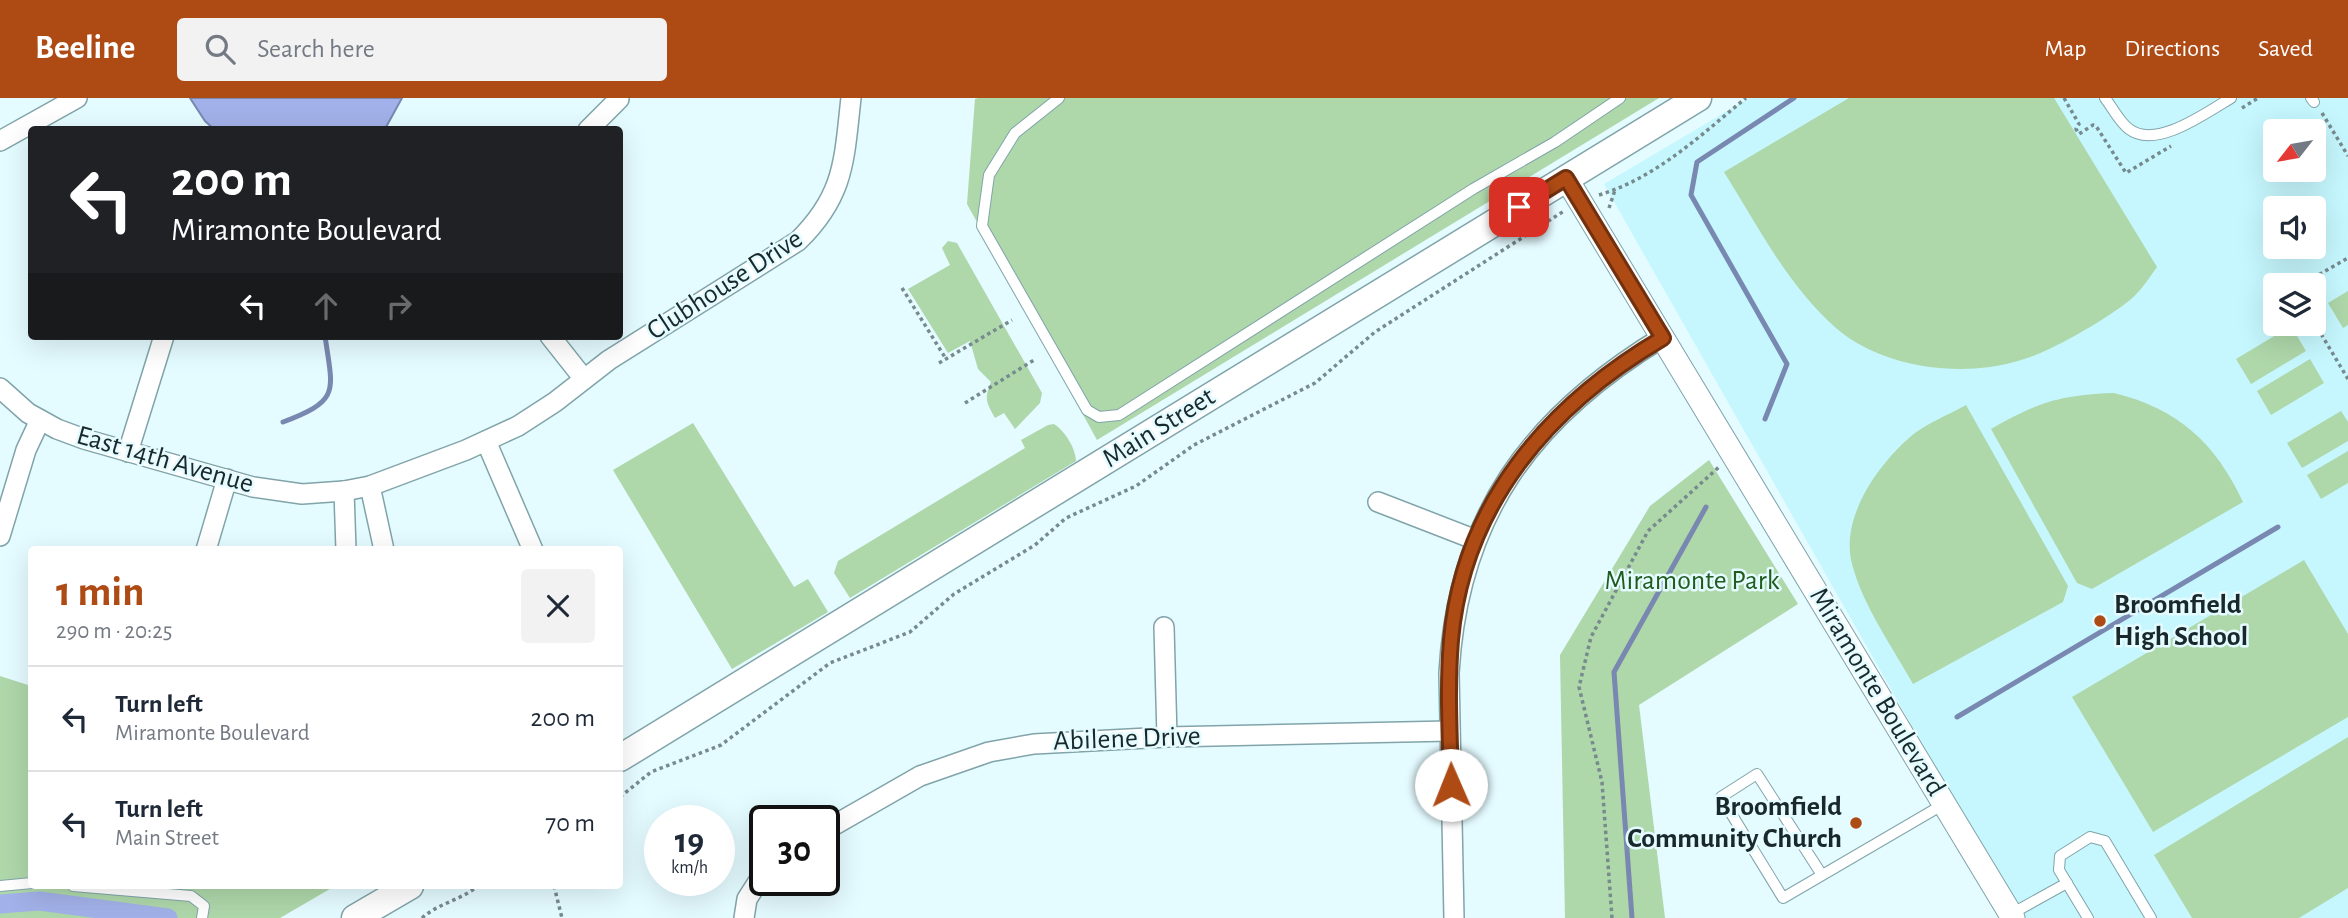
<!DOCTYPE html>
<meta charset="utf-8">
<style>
:root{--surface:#fff;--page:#f2f2f3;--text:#1f2937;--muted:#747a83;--line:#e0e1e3;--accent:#ae4b15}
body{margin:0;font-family:"Alegreya Sans",sans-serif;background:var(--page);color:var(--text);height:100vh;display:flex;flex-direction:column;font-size:26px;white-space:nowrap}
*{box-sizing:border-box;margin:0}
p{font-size:23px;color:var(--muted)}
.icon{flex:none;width:38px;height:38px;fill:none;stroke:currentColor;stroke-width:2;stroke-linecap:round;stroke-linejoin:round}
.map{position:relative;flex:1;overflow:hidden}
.sheet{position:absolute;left:28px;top:448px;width:595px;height:343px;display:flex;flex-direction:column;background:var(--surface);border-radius:7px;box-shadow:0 7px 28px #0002}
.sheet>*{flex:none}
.guide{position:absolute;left:28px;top:28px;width:595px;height:214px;border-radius:7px;box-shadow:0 7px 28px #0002;background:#202124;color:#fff;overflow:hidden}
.needle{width:46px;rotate:239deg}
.tools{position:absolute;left:2263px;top:21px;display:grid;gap:14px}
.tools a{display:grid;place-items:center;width:63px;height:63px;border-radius:7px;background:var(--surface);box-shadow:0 7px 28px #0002;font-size:35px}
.speed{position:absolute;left:644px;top:707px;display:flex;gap:14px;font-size:35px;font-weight:700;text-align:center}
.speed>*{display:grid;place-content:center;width:91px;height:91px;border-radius:50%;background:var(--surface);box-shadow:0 7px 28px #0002;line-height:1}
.speed small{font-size:18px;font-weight:400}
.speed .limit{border:4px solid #111;border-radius:10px;background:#fff;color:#111}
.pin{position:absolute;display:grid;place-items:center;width:60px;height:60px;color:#fff;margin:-30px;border-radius:14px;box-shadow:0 4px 10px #0006}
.me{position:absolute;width:77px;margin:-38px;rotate:359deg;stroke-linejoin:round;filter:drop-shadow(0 0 5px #0008)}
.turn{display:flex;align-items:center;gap:24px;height:147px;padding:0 28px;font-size:32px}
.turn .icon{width:91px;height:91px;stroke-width:2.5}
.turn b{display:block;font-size:49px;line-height:60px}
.lanes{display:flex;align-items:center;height:66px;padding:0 28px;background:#0003;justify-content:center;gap:35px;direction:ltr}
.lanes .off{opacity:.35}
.round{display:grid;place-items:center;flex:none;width:74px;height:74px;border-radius:7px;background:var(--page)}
.headline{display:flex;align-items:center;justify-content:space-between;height:119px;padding:0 28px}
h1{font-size:42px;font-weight:700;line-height:52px;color:var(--accent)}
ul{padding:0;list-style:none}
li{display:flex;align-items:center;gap:21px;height:105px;padding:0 28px;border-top:2px solid var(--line)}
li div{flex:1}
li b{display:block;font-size:26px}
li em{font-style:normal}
header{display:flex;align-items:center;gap:42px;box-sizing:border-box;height:98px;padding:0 35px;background:var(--accent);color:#fff}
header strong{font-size:33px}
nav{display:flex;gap:38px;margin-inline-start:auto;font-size:24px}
.search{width:490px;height:63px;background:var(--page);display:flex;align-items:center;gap:18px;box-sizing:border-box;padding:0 24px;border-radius:7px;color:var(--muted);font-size:26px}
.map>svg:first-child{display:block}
.built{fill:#c6f7fe;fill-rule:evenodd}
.green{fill:#aed7aa}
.water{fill:#a2b1e9;stroke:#7988b0;stroke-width:2}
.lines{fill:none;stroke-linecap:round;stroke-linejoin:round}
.stream{stroke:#7988b0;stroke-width:5}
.canal{stroke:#a2b1e9;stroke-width:19}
.service-casing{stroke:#80a4a9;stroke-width:12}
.minor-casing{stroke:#80a4a9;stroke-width:22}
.tertiary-casing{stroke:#80a4a9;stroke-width:25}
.secondary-casing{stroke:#80a4a9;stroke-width:29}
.path{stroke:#778a8d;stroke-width:3.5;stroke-dasharray:3.5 3.5;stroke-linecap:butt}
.service{stroke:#fff;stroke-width:10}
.minor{stroke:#fff;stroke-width:19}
.tertiary{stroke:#fff;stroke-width:23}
.secondary{stroke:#fff;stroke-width:26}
.route-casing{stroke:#71310e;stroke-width:18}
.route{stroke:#ae4b15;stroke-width:12}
.poi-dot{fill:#ae4b15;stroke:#e4fbff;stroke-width:2.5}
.labels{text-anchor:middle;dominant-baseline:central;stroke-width:5;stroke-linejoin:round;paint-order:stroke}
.street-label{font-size:28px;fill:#19282a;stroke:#e4fbff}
.park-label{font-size:28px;fill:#205c1d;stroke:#e4fbff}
.poi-label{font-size:28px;font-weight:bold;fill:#19282a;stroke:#e4fbff;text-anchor:start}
</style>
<header>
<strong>Beeline</strong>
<div class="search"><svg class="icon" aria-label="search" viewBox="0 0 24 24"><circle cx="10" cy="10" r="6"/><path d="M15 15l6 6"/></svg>Search here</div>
<nav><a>Map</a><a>Directions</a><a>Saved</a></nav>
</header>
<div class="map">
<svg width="2348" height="820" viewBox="0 0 2348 820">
<rect width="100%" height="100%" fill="#e4fbff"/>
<path class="built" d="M1749,0H2348V820H2021L1604,86ZM2275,33H2314V72H2275ZM2275,110H2314V149H2275ZM2275,187H2314V226H2275Z"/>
<g class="green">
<path d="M978,0H1659L1097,342L967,106L975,1Z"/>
<path d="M1849,0H2054L2157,169C2149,180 2141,193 2130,202C2105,222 2049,255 2018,263C1960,280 1882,270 1836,230C1787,187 1758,128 1724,74Z"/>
<path d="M948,143L957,145L1042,295L1040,305L1015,331L1004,315L995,320C986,303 984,302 991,284L978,271L970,243L948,255L908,191L950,167L942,150Z"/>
<path d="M2348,193V227L2343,230L2328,205Z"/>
<path d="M2291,228L2306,253L2251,286L2236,261Z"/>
<path d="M2310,261L2324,285L2271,317L2257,293Z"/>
<path d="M2114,295C2179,311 2215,345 2243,404L2092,491L2077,485L1991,331C2038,304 2060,297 2114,295Z"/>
<path d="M1966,307L2068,488L2063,504L1913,586C1892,548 1863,508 1852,466C1840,420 1877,368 1910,339C1925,326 1948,317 1966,307Z"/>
<path d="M2341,313L2348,324V343L2302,370L2287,345Z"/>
<path d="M693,325L794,489L808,481L828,514L732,571L613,372Z"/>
<path d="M1054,326C1065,333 1076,351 1076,363L850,500L834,475L838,463L1025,350L1021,342L1048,327Z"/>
<path d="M2348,353V385L2321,401L2307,377Z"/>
<path d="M1709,362L1798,506L1639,607L1665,820H1565L1560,557L1650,408Z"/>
<path d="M2304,462L2348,536V619L2153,734L2072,599Z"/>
<path d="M0,578L31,588L32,788H335L280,820H0Z"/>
<path d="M2348,639V790L2299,820H2192L2154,757Z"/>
</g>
<path class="water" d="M190,0H402L385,31L215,32L205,23Z"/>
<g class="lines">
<g class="stream">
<path d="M1765,321L1787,266L1691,97L1697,64L1794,0"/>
<path d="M283,324C341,302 333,294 325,238"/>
<path d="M1957,619L2278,429"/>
<path d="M1632,820L1614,574L1706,409"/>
</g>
<path class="canal" d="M0,806L39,803L168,820"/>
<defs>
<g id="service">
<path d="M1059,0L1015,35L989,77L982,128L1087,312L1099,319L1119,317L1473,91L1555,44L1620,0"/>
<path d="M2105,0C2112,9 2120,25 2129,31C2156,52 2207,14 2231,0"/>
<path d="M2311,0L2314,4"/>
<path d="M1822,777L1757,676L1721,699L1783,800L1944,706"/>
<path d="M0,788L32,785"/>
<path d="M73,788L191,798L204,808L202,820"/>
<path d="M2011,816L2067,785"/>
<path d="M2088,820L2059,772L2060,758L2090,739L2105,743L2151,820"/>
</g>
<g id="minor">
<path d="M588,32L619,1"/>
<path d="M0,43L77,0"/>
<path d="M550,238L584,281"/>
<path d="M0,290L28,315L57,331L84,341L253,389L302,396L344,393L370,388L466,352L518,328L555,304L609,262L798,143C845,97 844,62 851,0"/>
<path d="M486,343L533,452"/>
<path d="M128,354L164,238"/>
<path d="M370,388L384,452"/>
<path d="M344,393L346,452"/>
<path d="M1378,404L1476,442"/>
<path d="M0,438L26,352L40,322"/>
<path d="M206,452L227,381"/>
<path d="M1164,529L1167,639"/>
<path d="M824,733L920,678L989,654L1034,646L1167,639L1450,633"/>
<path d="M744,820L747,801L765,773"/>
<path d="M1454,820L1449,575C1458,418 1531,319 1663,239"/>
</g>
<path id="tertiary" d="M1566,80L2013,820"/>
<g id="secondary">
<path d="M620,660L1698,0"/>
<path d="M355,820L410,788"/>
</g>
</defs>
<use href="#service" class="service-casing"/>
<use href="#minor" class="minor-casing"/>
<use href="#tertiary" class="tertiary-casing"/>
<use href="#secondary" class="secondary-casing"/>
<g class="path">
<path d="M2064,0L2079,26L2076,31L2079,36L2093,27L2096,28L2126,75L2171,48"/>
<path d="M2242,10L2258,0"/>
<path d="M2322,15L2348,58"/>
<path d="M1599,97C1656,80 1701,37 1746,0"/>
<path d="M1609,110L1615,92"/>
<path d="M2301,187L2348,160"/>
<path d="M902,190L946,261"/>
<path d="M2314,224L2348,281"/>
<path d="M939,265L1012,222"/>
<path d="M965,305L1034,262"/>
<path d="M620,699L651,674L721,647L830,565L910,534L954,496L1035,447L1066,420L1136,388L1194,347L1315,285L1375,234L1564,113"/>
<path d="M554,788L562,820"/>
<path d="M422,820C439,805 461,802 478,788"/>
<path d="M1612,820L1602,684L1579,589L1591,539L1648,433L1719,369"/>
</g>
<use href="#service" class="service"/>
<use href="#minor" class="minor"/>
<use href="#tertiary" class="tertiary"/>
<use href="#secondary" class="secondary"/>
</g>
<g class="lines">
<defs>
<path id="route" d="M1451,687C1450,639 1447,590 1451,542C1463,406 1549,307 1663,240L1566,80L1519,109"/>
</defs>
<use href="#route" class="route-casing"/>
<use href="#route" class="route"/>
</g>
<g class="poi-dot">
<circle cx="2100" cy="523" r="7"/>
<circle cx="1856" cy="725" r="7"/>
</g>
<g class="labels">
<g class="street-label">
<text transform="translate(725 187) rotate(-33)">Clubhouse Drive</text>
<text transform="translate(1159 330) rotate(-32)">Main Street</text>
<text transform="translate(165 362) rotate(16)">East 14th Avenue</text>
<text transform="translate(1877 594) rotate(59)">Miramonte Boulevard</text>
<text transform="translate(1127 641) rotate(-2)">Abilene Drive</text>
</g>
<g class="park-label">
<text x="1692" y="483">Miramonte Park</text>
</g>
<g class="poi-label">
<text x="2114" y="507">Broomfield<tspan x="2114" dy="32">High School</tspan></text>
<text x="1842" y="709" text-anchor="end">Broomfield<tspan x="1842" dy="32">Community Church</tspan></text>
</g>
</g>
</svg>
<div class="tools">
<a><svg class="needle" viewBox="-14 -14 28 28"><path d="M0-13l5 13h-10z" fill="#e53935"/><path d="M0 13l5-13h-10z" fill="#747a83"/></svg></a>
<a><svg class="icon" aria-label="sound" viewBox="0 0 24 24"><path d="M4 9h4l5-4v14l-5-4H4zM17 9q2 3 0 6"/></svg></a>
<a><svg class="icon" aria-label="layers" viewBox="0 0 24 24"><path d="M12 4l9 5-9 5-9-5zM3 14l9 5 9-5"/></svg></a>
</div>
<div class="speed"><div>19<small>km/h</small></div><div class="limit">30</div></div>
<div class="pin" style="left:1519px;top:109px;background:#d93025"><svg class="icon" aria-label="arrive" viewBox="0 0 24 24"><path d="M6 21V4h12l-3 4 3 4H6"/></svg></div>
<svg class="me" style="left:1451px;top:687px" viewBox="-20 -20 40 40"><circle r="19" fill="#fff"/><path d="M0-13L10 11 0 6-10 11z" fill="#ae4b15"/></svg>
<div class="guide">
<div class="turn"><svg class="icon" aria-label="left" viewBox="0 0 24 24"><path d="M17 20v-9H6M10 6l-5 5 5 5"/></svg><div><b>200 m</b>Miramonte Boulevard</div></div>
<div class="lanes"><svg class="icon" aria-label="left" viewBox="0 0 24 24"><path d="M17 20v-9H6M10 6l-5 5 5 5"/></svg><svg class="icon off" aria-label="ahead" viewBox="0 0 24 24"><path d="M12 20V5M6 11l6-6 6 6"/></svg><svg class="icon off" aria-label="right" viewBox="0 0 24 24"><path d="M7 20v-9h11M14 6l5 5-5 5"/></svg></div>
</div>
<section class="sheet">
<div class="headline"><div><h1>1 min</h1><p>290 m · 20:25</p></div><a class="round"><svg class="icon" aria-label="close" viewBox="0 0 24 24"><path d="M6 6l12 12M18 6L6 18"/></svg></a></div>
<ul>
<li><svg class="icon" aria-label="left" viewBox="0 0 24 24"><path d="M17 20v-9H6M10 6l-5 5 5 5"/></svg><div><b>Turn left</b><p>Miramonte Boulevard</p></div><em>200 m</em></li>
<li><svg class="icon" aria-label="left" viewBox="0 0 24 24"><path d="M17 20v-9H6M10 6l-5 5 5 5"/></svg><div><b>Turn left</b><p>Main Street</p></div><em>70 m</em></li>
</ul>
</section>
</div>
